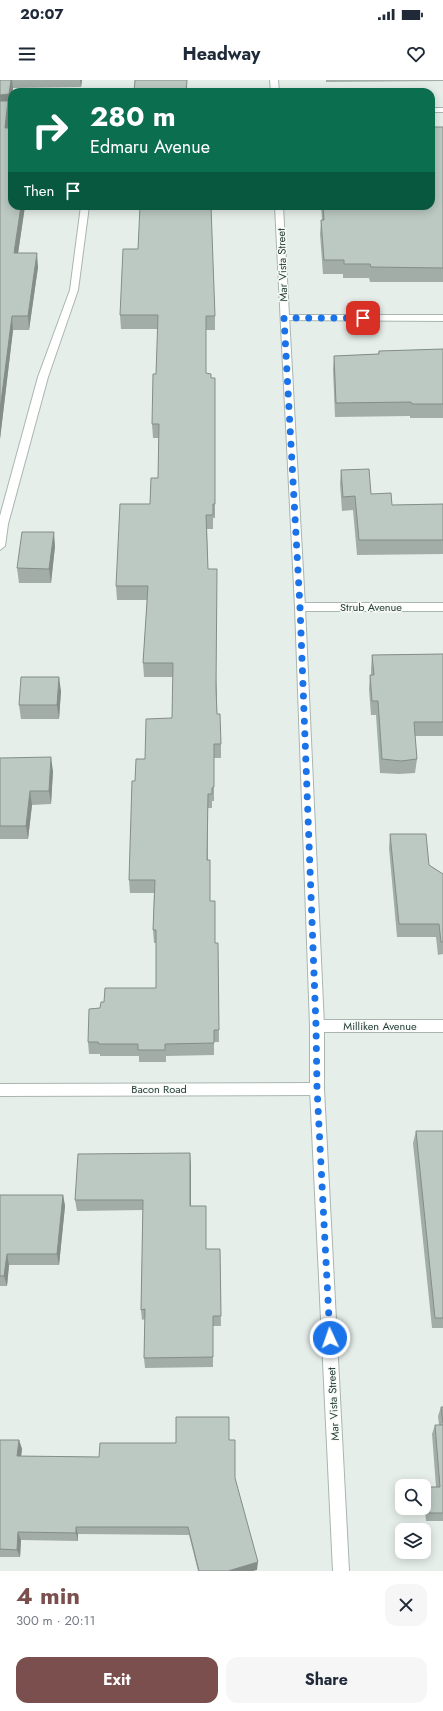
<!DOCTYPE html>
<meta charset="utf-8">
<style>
:root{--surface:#fff;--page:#f6f6f7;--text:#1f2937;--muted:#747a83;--accent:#7a4f4e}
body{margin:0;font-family:Jost,sans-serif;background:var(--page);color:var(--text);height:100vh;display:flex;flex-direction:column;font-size:15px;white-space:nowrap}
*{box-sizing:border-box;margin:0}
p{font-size:13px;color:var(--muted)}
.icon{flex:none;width:22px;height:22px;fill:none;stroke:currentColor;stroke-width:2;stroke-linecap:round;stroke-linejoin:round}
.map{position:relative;height:1491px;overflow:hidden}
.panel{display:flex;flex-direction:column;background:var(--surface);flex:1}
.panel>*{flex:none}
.banner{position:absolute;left:8px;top:8px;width:427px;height:122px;border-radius:12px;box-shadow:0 2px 10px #0003;background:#0b6e4f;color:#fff;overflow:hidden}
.tools{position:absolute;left:395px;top:1399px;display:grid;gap:8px}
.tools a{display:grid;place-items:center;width:36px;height:36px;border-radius:8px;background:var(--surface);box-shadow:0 2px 10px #0003;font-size:20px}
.pin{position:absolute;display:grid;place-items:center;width:34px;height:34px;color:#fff;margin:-17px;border-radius:8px;box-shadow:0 2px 6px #0006}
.me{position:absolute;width:44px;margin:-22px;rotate:357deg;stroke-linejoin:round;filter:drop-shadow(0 0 3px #0008)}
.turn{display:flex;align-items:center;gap:14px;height:84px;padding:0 16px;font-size:18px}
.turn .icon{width:52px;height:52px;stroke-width:2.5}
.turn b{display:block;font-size:28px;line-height:34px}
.then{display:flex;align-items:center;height:38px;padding:0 16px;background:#0003;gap:8px;font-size:15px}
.round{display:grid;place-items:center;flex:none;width:42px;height:42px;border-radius:12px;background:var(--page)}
.overview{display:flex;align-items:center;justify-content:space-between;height:68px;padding:0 16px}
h1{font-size:24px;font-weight:700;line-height:30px;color:var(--accent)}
.primary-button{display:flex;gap:8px;margin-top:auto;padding:8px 16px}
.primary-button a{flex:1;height:46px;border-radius:12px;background:var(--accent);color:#fff;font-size:16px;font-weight:700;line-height:46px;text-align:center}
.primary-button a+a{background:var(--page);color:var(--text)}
.status{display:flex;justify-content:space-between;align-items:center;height:28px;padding:0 20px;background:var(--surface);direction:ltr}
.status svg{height:11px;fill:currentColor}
header{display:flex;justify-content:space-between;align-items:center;height:52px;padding:0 16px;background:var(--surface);font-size:18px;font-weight:700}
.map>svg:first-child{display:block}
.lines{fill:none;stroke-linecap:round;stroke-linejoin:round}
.service-casing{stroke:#a9b6b0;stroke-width:2}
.minor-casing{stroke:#a9b6b0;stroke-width:2}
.tertiary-casing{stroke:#a9b6b0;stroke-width:2}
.service{fill:#fff;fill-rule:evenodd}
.minor{fill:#fff;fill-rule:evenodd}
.tertiary{fill:#fff;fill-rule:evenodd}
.wall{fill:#a2ada8}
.shaded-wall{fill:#848d88}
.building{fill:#bcc9c3;stroke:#848d88}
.route{stroke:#1a73e8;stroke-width:7;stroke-dasharray:0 12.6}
.labels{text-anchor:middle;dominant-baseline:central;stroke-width:3;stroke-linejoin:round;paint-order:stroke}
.street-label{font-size:11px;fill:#263f36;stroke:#f7faf8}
</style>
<div class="status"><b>20:07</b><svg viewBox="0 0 49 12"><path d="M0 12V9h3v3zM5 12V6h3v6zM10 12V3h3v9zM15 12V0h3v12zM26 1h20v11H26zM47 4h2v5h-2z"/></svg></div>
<header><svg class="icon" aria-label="menu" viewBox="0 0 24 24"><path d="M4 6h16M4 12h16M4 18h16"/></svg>Headway<svg class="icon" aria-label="heart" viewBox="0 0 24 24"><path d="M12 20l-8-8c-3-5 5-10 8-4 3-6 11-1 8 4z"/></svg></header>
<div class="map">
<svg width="443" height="1491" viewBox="0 0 443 1491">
<rect width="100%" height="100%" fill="#e6eeea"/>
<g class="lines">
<defs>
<path id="service" d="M81,126H89L78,210L48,297L8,444L5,466L0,470V436L38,297L70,210Z"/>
<g id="minor">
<rect x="431" y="28" width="12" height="4"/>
<rect x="0" y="29" width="12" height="4"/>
<path d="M284,235H443V241L281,240V236Z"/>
<path d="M300,523H443V531H300L295,527Z"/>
<path d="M317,940H443V952H317L312,950L310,946L312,942Z"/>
<path d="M317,1003L322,1005L324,1009L322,1013L317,1015L0,1016V1004Z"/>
</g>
<g id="tertiary">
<path d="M270,0H278L279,12H271Z"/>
<path d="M275,126H283L305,527L324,946V1009L349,1491H333L310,1009V946L295,527Z"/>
</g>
</defs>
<use href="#service" class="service-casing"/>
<use href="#minor" class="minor-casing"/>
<use href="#tertiary" class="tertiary-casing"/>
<use href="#service" class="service"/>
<use href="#minor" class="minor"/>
<use href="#tertiary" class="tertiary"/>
</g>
<g class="wall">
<path d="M0,0H82L81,7L13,8V12H12L11,28H9L10,34L8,48L25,126L18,173L38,187L29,250H13L0,359Z"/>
<path d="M326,0H443V1L326,2Z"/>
<path d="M443,47V202H370L369,198H343V194H323L320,154L321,140H322L321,126H431Z"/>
<path d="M138,169L215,236V250H206V293L211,298H215V438H213V449H207L208,489L217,610V634L221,664V678H214V721H212V728H208V780L210,821L215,863H218L219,962H214V975L166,976V982H139V976H100V974H89L88,962L100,928L104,922L156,908V863H154L153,850L154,813H130L129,800L135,701L145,679L172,638L173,597H144L143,583L147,520H117L116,506L150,424L158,398L159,358H153L152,344L156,294L158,249H121L120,235Z"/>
<path d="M443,269V338H410V336L335,337L333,290L334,276L378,274L379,271Z"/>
<path d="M341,390L371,414L392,425L443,424V474L357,475L353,430L342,431L340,404Z"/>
<path d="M55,466L51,503H19L17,488Z"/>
<path d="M443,574V656H415L417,679L415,693L399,694L380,693L376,635H371L369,609L370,595H371V589L372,575Z"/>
<path d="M61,611L59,639H21L19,625Z"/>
<path d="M0,678L53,691L51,724L32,725L28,759H0Z"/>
<path d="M390,754L429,785L443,794V874L438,875L436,857H397L389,768Z"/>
<path d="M416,1051H443V1248H432L413,1063Z"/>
<path d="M190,1073L191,1126L206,1169H220L221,1246H213V1287L145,1288L144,1278L145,1239L142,1240L141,1230L143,1130L77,1131L75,1120Z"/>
<path d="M0,1115H63L65,1126L59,1185H9L7,1206H0Z"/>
<path d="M441,1327H443V1441H426L424,1423V1413L426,1407H436L432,1354L435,1345H439L438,1336Z"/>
<path d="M0,1360H19L22,1369L21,1376L99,1377L176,1363L229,1360L235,1398L257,1490L252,1491H198L189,1455L78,1454V1461L21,1460L20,1477H0Z"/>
</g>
<g class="shaded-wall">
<path d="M11,0H12L13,8V12H12L11,28H9L10,34L7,62L5,48L0,29V15Z"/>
<path d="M80,0H82L81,7Z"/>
<path d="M21,126H25L16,187L14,173Z"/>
<path d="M37,173L38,187L29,250L28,236Z"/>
<path d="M12,236L13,250L0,359V330Z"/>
<path d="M54,452L55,466L51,503L49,489Z"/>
<path d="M59,597L61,611L59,639L57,625Z"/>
<path d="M51,677L53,691L51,724L49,711Z"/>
<path d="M30,711L32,725L28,759L26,746Z"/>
<path d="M190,1073L191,1085V1137L190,1126Z"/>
<path d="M63,1115L65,1126L59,1185L57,1174Z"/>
<path d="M7,1174L9,1185L7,1206L4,1196Z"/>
<path d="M19,1360L22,1369L20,1385L17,1376Z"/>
<path d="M76,1447L78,1454V1461L76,1453Z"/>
<path d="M18,1452L21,1460L20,1477L17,1470Z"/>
<path d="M258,1482L257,1490L252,1491H228Z"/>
</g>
<g class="building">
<path d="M0,0H11L9,14L0,15Z"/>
<path d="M135,0H187L186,12H134Z"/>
<path d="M0,21H8L5,48H12V126H21L14,173H37L28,236H12L0,330Z"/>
<path d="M431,47H443V188L371,187L370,184H344V180H324L321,140H324L323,126H431Z"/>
<path d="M140,126H211L215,236H206V293L211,294V298H215V424H213V435H206L208,489H217L216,608L217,634H220L221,664H214V707L212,708V714H208L207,780H210V821H215V863H218L219,950H214V963L165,964V970H138V964H99L98,962H88L89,929L100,928L101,922H104L105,908H156V850H153L155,800H129L132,701H135L136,679H145L146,639L172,638L173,583H143L148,506H116L120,424H150L151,398H158L159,344H152L153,294H156L158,235H120L123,169H138Z"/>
<path d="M443,269V324H412L411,322L336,323L334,276L379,274V271Z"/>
<path d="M369,389L371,414L391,413L392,425L443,424V460H359L355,416L343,417L341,390Z"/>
<path d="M22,452H54L49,489L17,488Z"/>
<path d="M443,574V642H414L417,679L401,681L382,679L378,621H372L370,595H374L372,575Z"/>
<path d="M21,597H59L57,625H19Z"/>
<path d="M51,677L49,711H30L26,746H0V678Z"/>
<path d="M390,754H426L429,785L443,794V862H441L439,844H399Z"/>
<path d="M416,1051H443V1238H435Z"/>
<path d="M190,1073V1126H206V1169H220L221,1236H213V1277L144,1278L145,1229L141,1230L143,1120H75L78,1074Z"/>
<path d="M0,1115H63L57,1174H7L4,1196H0Z"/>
<path d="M441,1327H443V1343Z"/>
<path d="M176,1337H229V1360H235V1398L258,1482L228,1491H199L188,1447H76V1453L18,1452L17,1470L0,1469V1360H19L17,1376L99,1377L100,1363H176Z"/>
<path d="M435,1345H443V1433H429L426,1407H440Z"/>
</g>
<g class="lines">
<path class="route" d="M330,1258L317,1008L316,946L300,527L284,238H363"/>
</g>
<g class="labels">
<g class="street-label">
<text transform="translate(282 185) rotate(-92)">Mar Vista Street</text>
<text x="371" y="527">Strub Avenue</text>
<text x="380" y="946">Milliken Avenue</text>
<text x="159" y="1009">Bacon Road</text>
<text transform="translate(333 1324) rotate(-93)">Mar Vista Street</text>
</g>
</g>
</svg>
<div class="tools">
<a><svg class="icon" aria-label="search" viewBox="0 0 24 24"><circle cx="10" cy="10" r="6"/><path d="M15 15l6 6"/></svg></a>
<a><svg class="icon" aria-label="layers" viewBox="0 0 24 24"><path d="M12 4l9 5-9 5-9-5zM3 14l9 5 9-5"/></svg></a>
</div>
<div class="pin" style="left:363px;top:238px;background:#d93025"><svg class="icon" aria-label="arrive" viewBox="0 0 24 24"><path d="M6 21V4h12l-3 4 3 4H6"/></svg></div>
<svg class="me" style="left:330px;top:1258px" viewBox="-20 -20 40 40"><circle r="17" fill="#1a73e8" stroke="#fff" stroke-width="3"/><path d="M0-11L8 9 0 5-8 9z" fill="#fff"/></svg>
<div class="banner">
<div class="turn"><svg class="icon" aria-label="right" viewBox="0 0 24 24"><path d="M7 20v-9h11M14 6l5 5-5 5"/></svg><div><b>280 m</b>Edmaru Avenue</div></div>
<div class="then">Then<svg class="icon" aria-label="arrive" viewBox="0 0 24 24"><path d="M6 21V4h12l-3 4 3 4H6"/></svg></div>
</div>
</div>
<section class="panel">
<div class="overview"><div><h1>4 min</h1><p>300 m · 20:11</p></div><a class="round"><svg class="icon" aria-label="close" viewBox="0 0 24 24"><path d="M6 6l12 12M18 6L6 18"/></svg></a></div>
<div class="primary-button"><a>Exit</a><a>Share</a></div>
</section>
